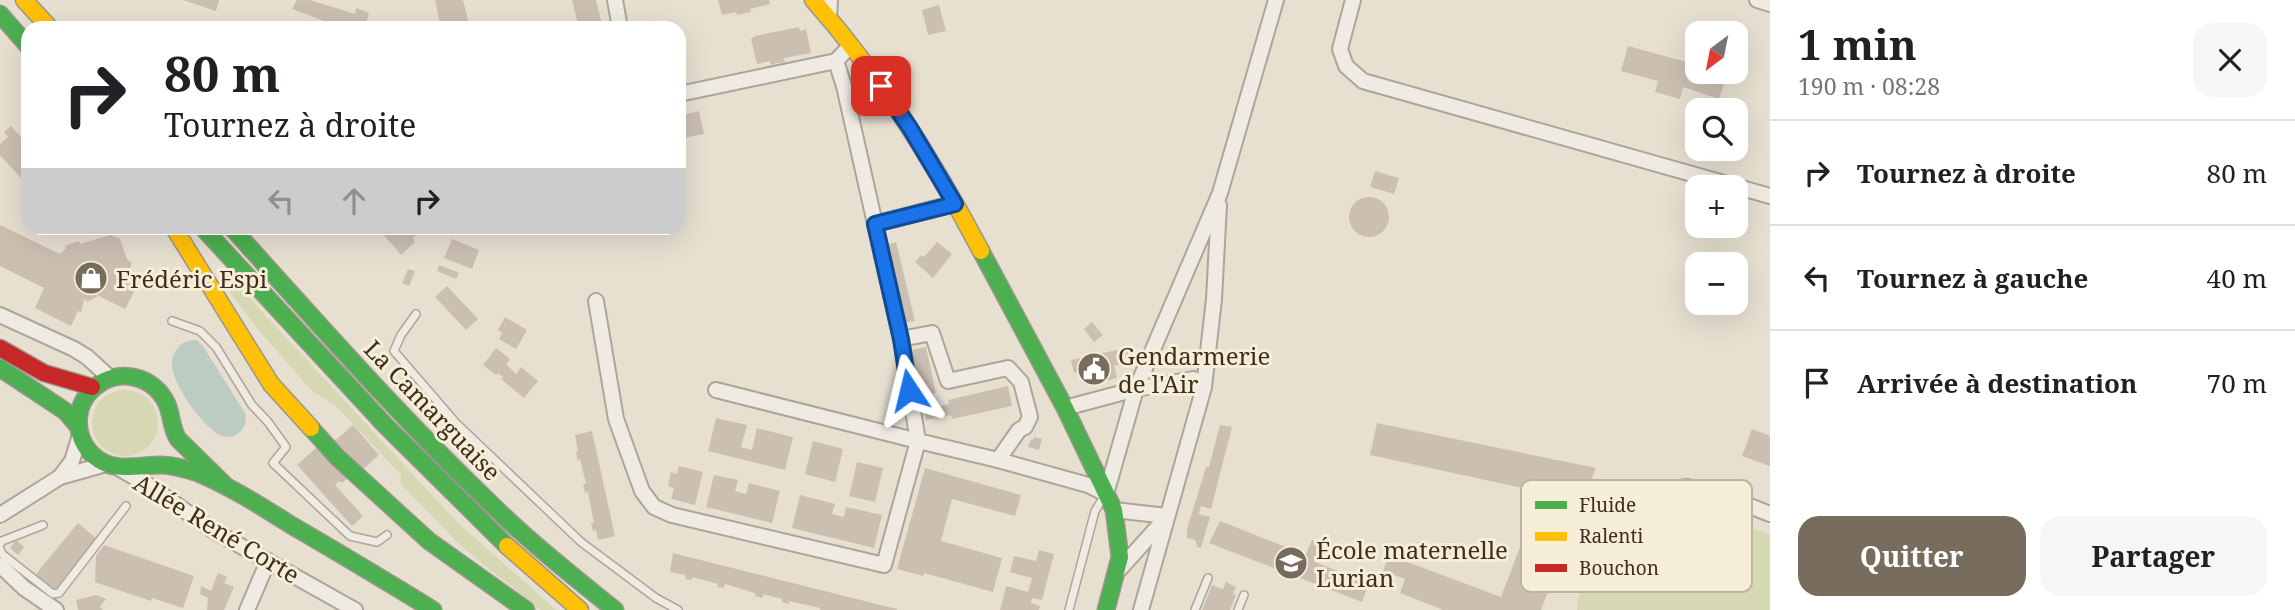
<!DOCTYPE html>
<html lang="fr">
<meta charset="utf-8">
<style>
:root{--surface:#fff;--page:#f6f6f6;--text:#202124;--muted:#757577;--line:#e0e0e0;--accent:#786c5e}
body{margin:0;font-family:"Noto Serif",serif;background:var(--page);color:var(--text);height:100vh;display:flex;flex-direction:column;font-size:26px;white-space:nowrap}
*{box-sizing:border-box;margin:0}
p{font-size:23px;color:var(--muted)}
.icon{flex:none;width:38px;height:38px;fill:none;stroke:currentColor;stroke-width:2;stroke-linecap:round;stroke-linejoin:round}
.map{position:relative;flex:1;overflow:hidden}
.side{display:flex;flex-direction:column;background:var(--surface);width:525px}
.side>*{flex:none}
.top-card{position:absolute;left:21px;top:21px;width:665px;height:214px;border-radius:21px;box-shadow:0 7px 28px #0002;background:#fff;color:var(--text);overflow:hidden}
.needle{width:46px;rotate:212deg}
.controls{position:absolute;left:1685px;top:21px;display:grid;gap:14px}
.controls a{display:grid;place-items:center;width:63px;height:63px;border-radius:14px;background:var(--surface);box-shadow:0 7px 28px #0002;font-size:35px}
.pin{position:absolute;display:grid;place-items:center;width:60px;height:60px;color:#fff;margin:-30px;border-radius:14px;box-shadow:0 4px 10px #0006}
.me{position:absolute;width:77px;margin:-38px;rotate:350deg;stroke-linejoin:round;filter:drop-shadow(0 0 5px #0008)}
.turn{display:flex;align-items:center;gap:24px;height:147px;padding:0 28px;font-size:32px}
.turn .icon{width:91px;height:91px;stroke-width:2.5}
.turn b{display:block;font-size:49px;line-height:60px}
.lanes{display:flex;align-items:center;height:66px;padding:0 28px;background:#0003;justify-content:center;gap:35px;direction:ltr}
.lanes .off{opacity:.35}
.round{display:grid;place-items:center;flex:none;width:74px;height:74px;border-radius:21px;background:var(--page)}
.summary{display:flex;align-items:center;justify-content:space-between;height:119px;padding:0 28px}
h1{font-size:42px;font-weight:700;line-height:52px}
.primary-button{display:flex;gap:14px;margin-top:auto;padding:14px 28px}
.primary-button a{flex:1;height:80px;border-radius:21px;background:var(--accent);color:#fff;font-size:28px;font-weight:700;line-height:80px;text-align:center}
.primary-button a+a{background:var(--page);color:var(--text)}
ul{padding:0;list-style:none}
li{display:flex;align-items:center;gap:21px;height:105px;padding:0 28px;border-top:2px solid var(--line)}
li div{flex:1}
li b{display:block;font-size:26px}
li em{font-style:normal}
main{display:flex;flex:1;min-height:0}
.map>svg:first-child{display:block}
.green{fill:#d6d7b3}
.water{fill:#bcccc2}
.building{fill:#cbbfb2}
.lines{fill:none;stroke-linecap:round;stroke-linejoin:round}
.lane-casing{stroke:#ada599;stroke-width:10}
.street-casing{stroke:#ada599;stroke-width:18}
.fast-casing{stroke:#9c958a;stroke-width:19}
.slow-casing{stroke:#9c958a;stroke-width:19}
.jam-casing{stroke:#9c958a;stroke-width:19}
.lane{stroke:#efebe3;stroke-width:7}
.street{stroke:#efebe3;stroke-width:14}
.fast{stroke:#4caf50;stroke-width:16}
.slow{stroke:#ffc107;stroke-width:16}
.jam{stroke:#c62828;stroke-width:16}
.route-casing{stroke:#114b97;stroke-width:18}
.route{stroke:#1a73e8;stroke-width:12}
.labels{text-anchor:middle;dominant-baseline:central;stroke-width:6;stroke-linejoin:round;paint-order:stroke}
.poi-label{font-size:24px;fill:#3d2e20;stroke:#f7eed8;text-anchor:start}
.street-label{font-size:24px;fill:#3d2e20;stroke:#f7eed8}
.key{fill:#f7eed8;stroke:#bfb4a1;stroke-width:2}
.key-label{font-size:19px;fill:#3d2e20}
</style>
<main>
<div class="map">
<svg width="1770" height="610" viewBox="0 0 1770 610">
<rect width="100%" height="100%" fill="#e7e0d1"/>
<g class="green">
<path d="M228,275L457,522L556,610H541L463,548L401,484V475L336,406L311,390L256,327L222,282Z"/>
<circle cx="125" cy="423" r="33"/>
<path d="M1697,507L1770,535V610H1577C1581,573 1613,526 1648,512C1663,507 1682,508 1697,507Z"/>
</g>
<path class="water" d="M197,340L203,346L245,413C250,429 233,443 218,434C201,424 165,376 173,357C179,344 182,341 197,340Z"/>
<g class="building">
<path d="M183,0H219L216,11Z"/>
<path d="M297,0H310L355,14L356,8L369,13L365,28H343L292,9Z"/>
<path d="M435,0H463L469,24L441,28Z"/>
<path d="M572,0H596L603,28H579Z"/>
<path d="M718,0H769L770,4L750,9L751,12L737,15L736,12L722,15Z"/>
<path d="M939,5L946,31L928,35L922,10Z"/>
<path d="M799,27L800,31L806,29L811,53L784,58L785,62L777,63L770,65V61L757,64L751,39L755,36Z"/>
<path d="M1628,46L1698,65V72L1727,74L1719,99L1683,87L1680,99L1655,92L1658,81L1621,71Z"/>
<path d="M699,111L704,134L679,139V116Z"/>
<path d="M11,126L28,145V186L0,155V144L8,137L4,132Z"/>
<path d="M1375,171L1399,178L1394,194L1370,187Z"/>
<circle cx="1369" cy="217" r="20"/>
<path d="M0,225L60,254L66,248L64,246L79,241L80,244L111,235L120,239L127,259L132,263L130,268L136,288L125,309L97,295V297L87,302L86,299L84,300L81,312L78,311L71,326L35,308L44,288L0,266Z"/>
<path d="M378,228H417L419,230L413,238L415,242L401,255Z"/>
<path d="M452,239L479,250L472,269L444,258Z"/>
<path d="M896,242L915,321L902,323L885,245Z"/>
<path d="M937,242L952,254L933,278L915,262L921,255L924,257Z"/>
<path d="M439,265L459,273L456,279L437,271Z"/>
<path d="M408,269L415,271L409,286L402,283Z"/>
<path d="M447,286L478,319L466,330L435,297Z"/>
<path d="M505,317L527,330L516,349L499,339L502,333L498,330Z"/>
<path d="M1092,322L1103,335L1094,342L1084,329Z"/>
<path d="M926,347L936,393H933L936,407L949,404L948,400L1008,386L1012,406L952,419L951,415L926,420L922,396L917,397L907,351Z"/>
<path d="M496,348L510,359L506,364L516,374L521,367L538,381L524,398L501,379L503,377L498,373L496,375L483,365Z"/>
<path d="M1127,348L1130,362L1114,366L1117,378L1086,385L1083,371L1074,373L1071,360Z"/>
<path d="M716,418L747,425L741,447L752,450L757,428L793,437L785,470L708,451Z"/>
<path d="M1377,423L1596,468L1584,498L1598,502L1594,522L1585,537L1571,532L1541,610H1443L1400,593L1405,579L1383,571L1389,555L1501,597L1541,492L1370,455Z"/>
<path d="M353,425L379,455L359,473L357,470L342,483L339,481L335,485L363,516L352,526L297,465L318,446L337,439Z"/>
<path d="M1220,425L1232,427L1211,509L1201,506L1199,514L1210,517L1201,548L1197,547L1195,540L1187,538V529L1206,467H1209Z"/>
<path d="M1752,429L1770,436V466L1742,456Z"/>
<path d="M592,431L615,536L598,540L596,530L593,531L591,523H594L588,492L585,493L583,484H586L580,459L578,461L576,452L578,451L575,435Z"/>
<path d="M1034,437L1042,439L1039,450L1028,447L1031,439L1033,440Z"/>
<path d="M813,441L843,449L835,482L805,474Z"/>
<path d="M857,462L883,468L875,502L849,496Z"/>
<path d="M679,466L703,472L695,505L671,499L674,488L668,486L671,472L677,474Z"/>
<path d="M925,468L1021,495L1015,516L952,499L941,541L1002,558L993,592L924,573L923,576L897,569Z"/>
<path d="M714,475L738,480L735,491L746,494L749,483L780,491L772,523L706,507Z"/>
<path d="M800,495L835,504L832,514L844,517L846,507L882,515L874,548L792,528Z"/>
<path d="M1220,521L1286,547L1284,550L1304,558L1312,540L1322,545L1315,562L1369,583L1362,602L1209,543Z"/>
<path d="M78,523L97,539L55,590L36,574Z"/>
<path d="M16,540L24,547L18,555L10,548Z"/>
<path d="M104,545L194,576L183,608L152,598L151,601L95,582L96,556Z"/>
<path d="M1039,550L1054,554L1042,600L1032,598L1031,603L1040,606L1039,610H1000L1006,586L1028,592L1032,578L1010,572L1014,556L1036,561Z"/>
<path d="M673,553L897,609V610H820V608L789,601V604L782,602V599L763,594V598L755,596V593L725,584L724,588L717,587L718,584L692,577V580L685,579L686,575L670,572Z"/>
<path d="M218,573L227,577L224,583L234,587L224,610H207L208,598L200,594L201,586L211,591Z"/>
<path d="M1226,582L1236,587L1233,594L1236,595L1230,610H1202L1212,585L1223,589Z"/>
<path d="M97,595L106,599L100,607L103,610H78L76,600Z"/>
</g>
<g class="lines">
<defs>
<g id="lane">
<path d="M416,314L401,335L394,351L456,423L581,542L656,598L678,610"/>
<path d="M172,321L200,331L216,347L252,405L268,422L286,447L273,463L350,536L377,542L387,535"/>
<path d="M0,544L2,541L43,525"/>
<path d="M0,549L2,554L53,594L59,593L126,506"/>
<path d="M1069,610L1095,511L1103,498"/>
<path d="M1195,610L1208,578"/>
<path d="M1238,610L1244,595"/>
</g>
<g id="street">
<path d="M615,0L620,28"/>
<path d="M1353,0L1340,49L1346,66L1363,81L1770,196"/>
<path d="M1757,0L1770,4"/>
<path d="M829,18L830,0"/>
<path d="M851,45L836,61L844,86L901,339L918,441L998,460L1088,485L1106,494L1136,389L1220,193L1276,0"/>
<path d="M679,94L836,61"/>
<path d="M875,224L955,203"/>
<path d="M596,301L616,419L642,491L654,507L672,515L884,565L918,441L716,390"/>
<path d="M0,315L74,349L87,357L109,377"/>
<path d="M901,339L932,333L948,381L1008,368L1021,382L1030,417L1025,427L1019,430L998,460"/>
<path d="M1065,408L1136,389L1194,379L1204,387"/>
<path d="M120,469L148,485L214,531L355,610"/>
<path d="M60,477L72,461L80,435"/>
<path d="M1626,508L1643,494L1687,487L1729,498L1770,514"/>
<path d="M1114,510L1167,516"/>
<path d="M0,515L60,477L106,464"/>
<path d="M0,565L24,588L56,610"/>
<path d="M1119,570L1164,520"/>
<path d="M247,610L268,561"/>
<path d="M1141,610L1204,387L1214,299L1219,205"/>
</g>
<g id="fast">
<path d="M0,14L28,46"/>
<path d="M203,228L385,425L507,546"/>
<path d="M232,228C322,328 411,429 509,521C543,553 579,581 615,610"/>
<path d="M981,251L1065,408L1114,510L1120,557L1106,610"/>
<path d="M0,368L65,411L78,426"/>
<path d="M311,428L337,457L429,541L526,610"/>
<path d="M226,486L178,439C171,428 172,416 167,404C154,376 119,367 95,387C73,405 73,438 95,457C113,473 139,465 161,465C174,465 186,469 198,473C231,487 261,506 291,525C339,553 386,581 433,610"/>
</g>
<g id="slow">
<path d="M24,0L50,28"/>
<path d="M813,0C880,75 934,162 981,251"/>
<path d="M174,228L271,384L311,428"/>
<path d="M507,546L580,610"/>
</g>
<path id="jam" d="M0,348L44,373L92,387"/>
</defs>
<use href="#lane" class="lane-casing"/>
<use href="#street" class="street-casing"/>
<use href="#fast" class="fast-casing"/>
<use href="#slow" class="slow-casing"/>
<use href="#jam" class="jam-casing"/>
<use href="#lane" class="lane"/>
<use href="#street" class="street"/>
<use href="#fast" class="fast"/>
<use href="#slow" class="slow"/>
<use href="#jam" class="jam"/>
</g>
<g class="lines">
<defs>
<path id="route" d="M881,86L910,128L955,204L875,224L901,339L909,390"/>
</defs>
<use href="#route" class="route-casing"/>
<use href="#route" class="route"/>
</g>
<defs>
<symbol id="shop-disc" viewBox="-11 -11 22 22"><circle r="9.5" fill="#786c5e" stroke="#f7eed8"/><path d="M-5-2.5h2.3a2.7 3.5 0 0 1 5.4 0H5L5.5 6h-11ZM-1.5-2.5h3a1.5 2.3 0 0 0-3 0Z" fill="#fff"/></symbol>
<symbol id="civic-disc" viewBox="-11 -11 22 22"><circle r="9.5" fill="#786c5e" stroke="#f7eed8"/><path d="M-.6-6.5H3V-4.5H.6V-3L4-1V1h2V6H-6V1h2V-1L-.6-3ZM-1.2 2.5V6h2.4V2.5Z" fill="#fff"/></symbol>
<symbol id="school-disc" viewBox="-11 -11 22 22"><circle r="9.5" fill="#786c5e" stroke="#f7eed8"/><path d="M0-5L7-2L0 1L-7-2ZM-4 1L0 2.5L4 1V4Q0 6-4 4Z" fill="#fff"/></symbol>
</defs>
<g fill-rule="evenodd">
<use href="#shop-disc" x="72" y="259" width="38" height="38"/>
<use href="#civic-disc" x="1075" y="350" width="38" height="38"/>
<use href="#school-disc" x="1272" y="544" width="38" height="38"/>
</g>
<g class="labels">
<g class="poi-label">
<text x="116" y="278">Frédéric Espi</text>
<text x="1118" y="355">Gendarmerie<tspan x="1118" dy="28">de l'Air</tspan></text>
<text x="1316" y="549">École maternelle<tspan x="1316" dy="28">Lurian</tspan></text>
</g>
<g class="street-label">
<text transform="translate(433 410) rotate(46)">La Camarguaise</text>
<text transform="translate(217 528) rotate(31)">Allée René Corte</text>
</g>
</g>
<rect x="1521" y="480" width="231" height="112" rx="10" class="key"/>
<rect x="1535" y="501" width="32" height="8" fill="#4caf50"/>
<rect x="1535" y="532" width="32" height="9" fill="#ffc107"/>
<rect x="1535" y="564" width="32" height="8" fill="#c62828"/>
<g class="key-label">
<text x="1579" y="512">Fluide</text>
<text x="1579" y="543">Ralenti</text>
<text x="1579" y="575">Bouchon</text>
</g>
</svg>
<div class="controls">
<a><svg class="needle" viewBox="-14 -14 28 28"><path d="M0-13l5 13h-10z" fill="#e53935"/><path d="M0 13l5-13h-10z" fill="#757577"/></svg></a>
<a><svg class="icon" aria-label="search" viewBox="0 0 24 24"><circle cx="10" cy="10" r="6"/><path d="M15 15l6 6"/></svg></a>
<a>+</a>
<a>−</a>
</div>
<div class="pin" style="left:881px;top:86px;background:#d93025"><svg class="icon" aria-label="arrive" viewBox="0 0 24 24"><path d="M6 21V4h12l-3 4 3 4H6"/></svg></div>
<svg class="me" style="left:909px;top:390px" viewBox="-20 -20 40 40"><path d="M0-17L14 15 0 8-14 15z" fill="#1a73e8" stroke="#fff" stroke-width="4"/></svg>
<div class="top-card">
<div class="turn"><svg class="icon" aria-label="right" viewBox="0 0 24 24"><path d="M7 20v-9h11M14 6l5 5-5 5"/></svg><div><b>80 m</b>Tournez à droite</div></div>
<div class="lanes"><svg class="icon off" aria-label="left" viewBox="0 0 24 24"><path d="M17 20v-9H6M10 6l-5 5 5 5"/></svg><svg class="icon off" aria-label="ahead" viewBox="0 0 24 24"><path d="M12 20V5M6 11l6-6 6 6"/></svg><svg class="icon" aria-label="right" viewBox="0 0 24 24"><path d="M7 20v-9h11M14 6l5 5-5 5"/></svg></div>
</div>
</div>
<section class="side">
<div class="summary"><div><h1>1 min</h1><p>190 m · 08:28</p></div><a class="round"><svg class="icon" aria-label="close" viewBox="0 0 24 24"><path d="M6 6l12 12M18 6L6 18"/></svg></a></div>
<ul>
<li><svg class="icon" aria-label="right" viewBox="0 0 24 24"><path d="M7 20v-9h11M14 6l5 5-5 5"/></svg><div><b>Tournez à droite</b></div><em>80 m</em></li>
<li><svg class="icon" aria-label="left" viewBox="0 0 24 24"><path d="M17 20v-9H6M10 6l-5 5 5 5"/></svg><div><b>Tournez à gauche</b></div><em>40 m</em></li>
<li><svg class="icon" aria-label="arrive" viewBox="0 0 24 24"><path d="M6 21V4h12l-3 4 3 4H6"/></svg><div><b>Arrivée à destination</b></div><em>70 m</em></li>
</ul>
<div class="primary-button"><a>Quitter</a><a>Partager</a></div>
</section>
</main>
